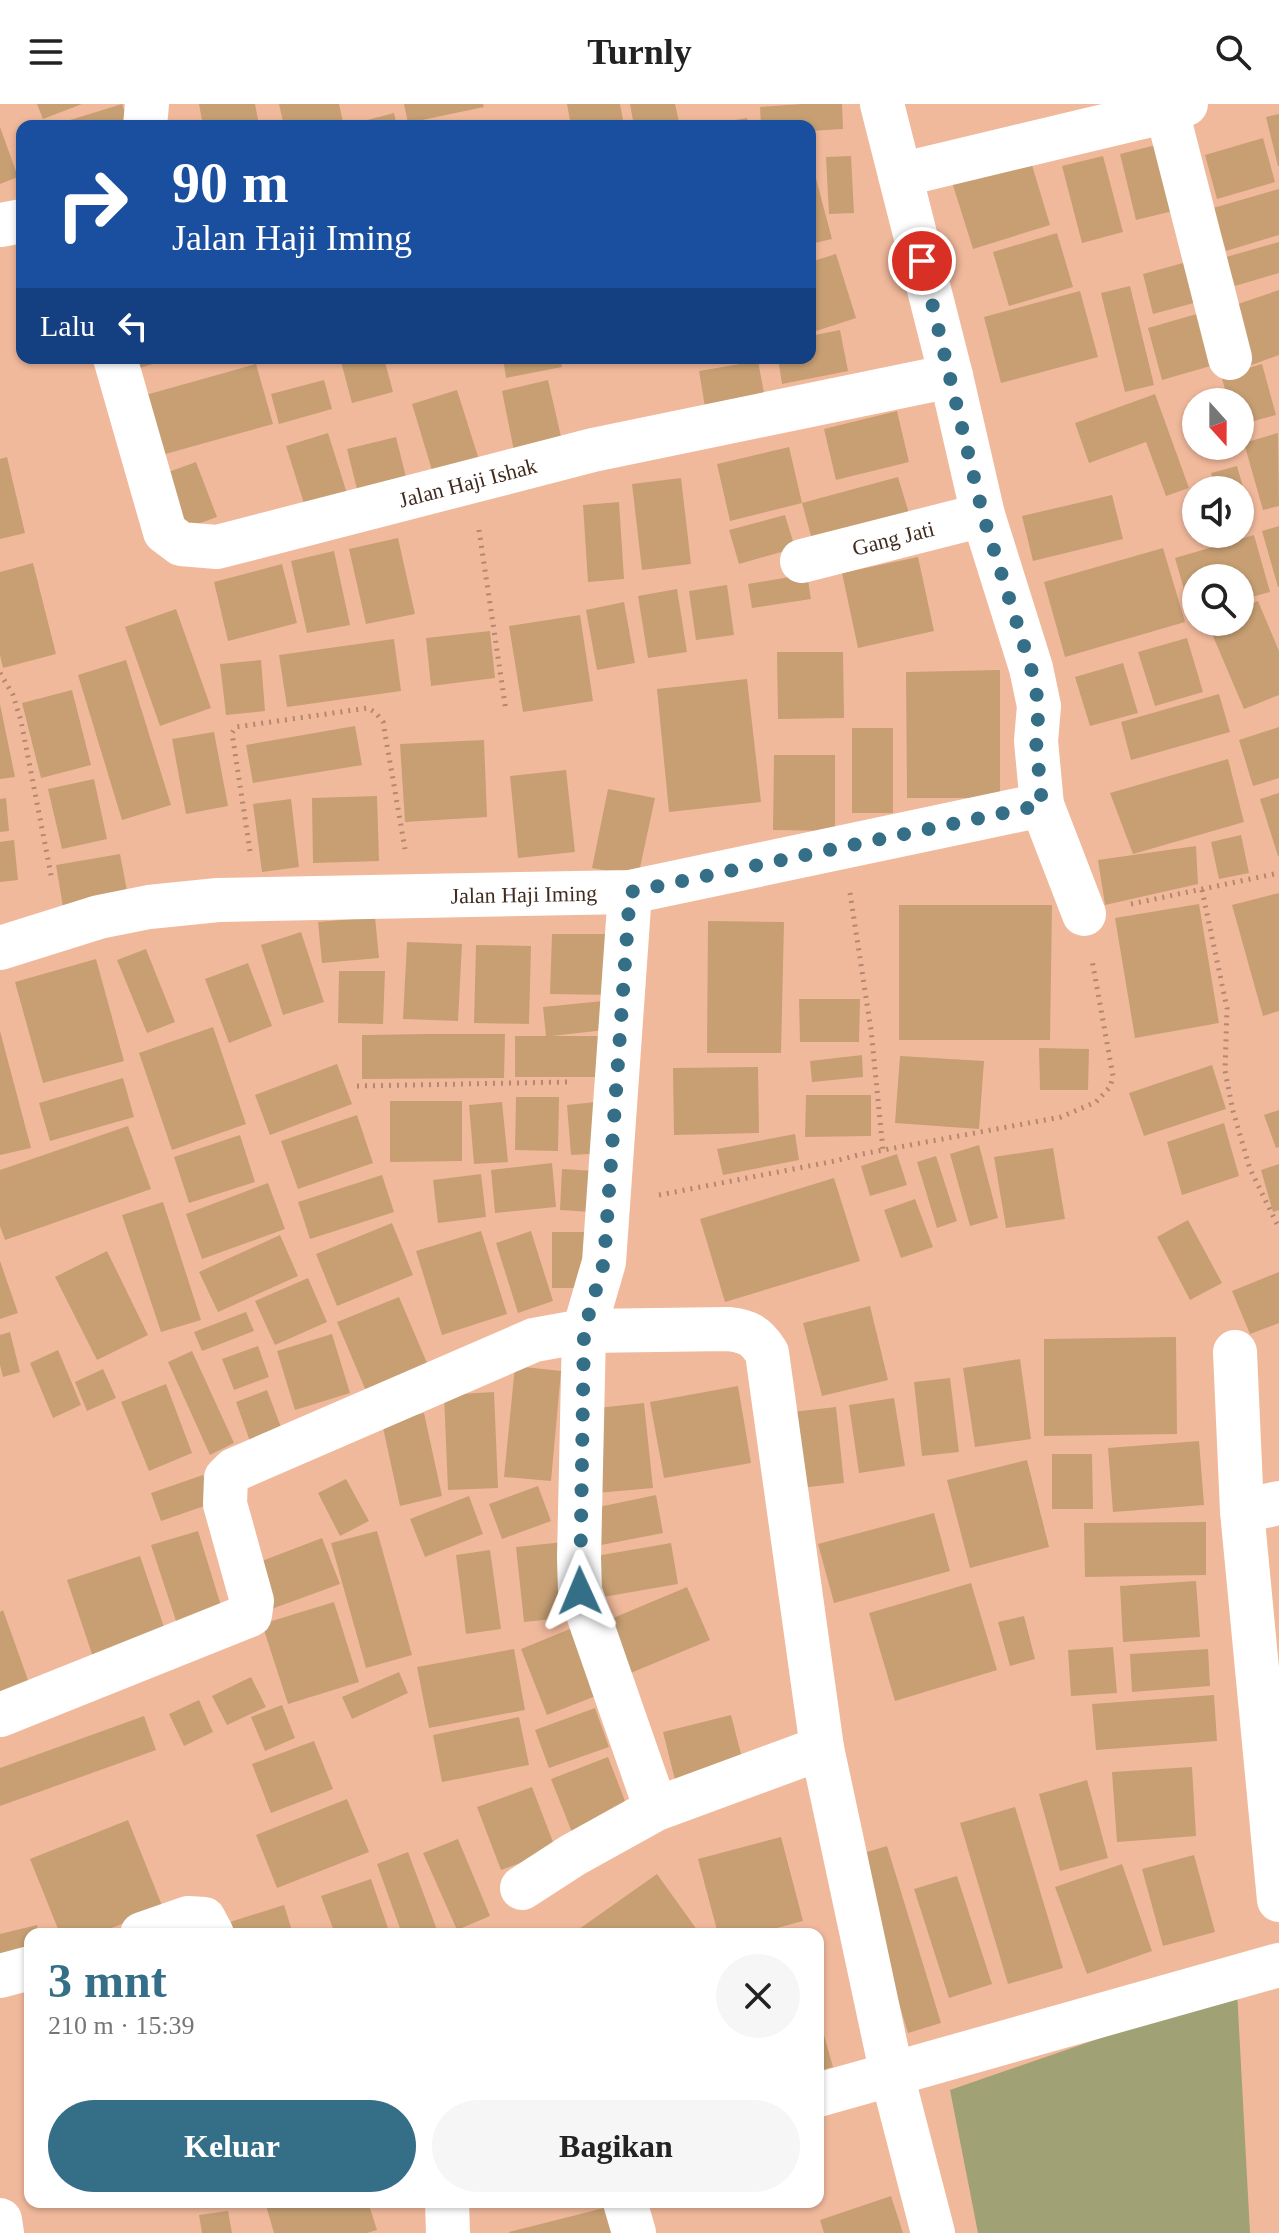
<!DOCTYPE html>
<html lang="id">
<meta charset="utf-8">
<style>
:root{--surface:#fff;--page:#f6f6f6;--text:#222;--muted:#767676;--accent:#356f87}
body{margin:0;font-family:"Times New Roman",serif;background:var(--page);color:var(--text);height:100vh;display:flex;flex-direction:column;font-size:30px;white-space:nowrap}
*{box-sizing:border-box;margin:0}
p{font-size:26px;color:var(--muted)}
.icon{flex:none;width:44px;height:44px;fill:none;stroke:currentColor;stroke-width:2;stroke-linecap:round;stroke-linejoin:round}
.map{position:relative;flex:1;overflow:hidden}
.side{position:absolute;left:24px;top:1824px;width:800px;height:280px;display:flex;flex-direction:column;background:var(--surface);border-radius:16px;box-shadow:0 2px 6px #0004}
.side>*{flex:none}
.banner{position:absolute;left:16px;top:16px;width:800px;height:244px;border-radius:16px;box-shadow:0 2px 6px #0004;background:#1a4fa0;color:#fff;overflow:hidden}
.needle{width:52px;rotate:159deg}
.fabs{position:absolute;left:1182px;top:284px;display:grid;gap:16px}
.fabs a{display:grid;place-items:center;width:72px;height:72px;border-radius:50%;background:var(--surface);box-shadow:0 2px 6px #0004;font-size:40px}
.pin{position:absolute;display:grid;place-items:center;width:68px;height:68px;color:#fff;margin:-34px;border:4px solid #fff;border-radius:50%;box-shadow:0 2px 8px #0007}
.me{position:absolute;width:88px;margin:-44px;rotate:359deg;stroke-linejoin:round;filter:drop-shadow(0 0 6px #0008)}
.turn{display:flex;align-items:center;gap:28px;height:168px;padding:0 24px;font-size:36px}
.turn .icon{width:104px;height:104px;stroke-width:2.5}
.turn b{display:block;font-size:56px;line-height:68px}
.then{display:flex;align-items:center;height:76px;padding:0 24px;background:#0003;gap:16px;font-size:30px}
.round{display:grid;place-items:center;flex:none;width:84px;height:84px;border-radius:42px;background:var(--page)}
.overview{display:flex;align-items:center;justify-content:space-between;height:136px;padding:0 24px}
h1{font-size:48px;font-weight:600;line-height:60px;color:var(--accent)}
.cta{display:flex;gap:16px;margin-top:auto;padding:16px 24px}
.cta a{flex:1;height:92px;border-radius:48px;background:var(--accent);color:#fff;font-size:32px;font-weight:600;line-height:92px;text-align:center}
.cta a+a{background:var(--page);color:var(--text)}
header{display:flex;justify-content:space-between;align-items:center;height:104px;padding:0 24px;background:var(--surface);font-size:36px;font-weight:600}
.map>svg:first-child{display:block}
.green{fill:#a0a174}
.building{fill:#c79f73}
.lines{fill:none;stroke-linecap:round;stroke-linejoin:round}
.path{stroke:#b38770;stroke-width:5;stroke-dasharray:2 6;stroke-linecap:butt}
.minor{stroke:#fff;stroke-width:44}
.route{stroke:#356f87;stroke-width:14;stroke-dasharray:0 25.2}
.labels{text-anchor:middle;dominant-baseline:central;stroke-width:8;stroke-linejoin:round;paint-order:stroke}
.street-label{font-size:22px;fill:#412b1f;stroke:#fee1d2}
</style>
<header><svg class="icon" aria-label="menu" viewBox="0 0 24 24"><path d="M4 6h16M4 12h16M4 18h16"/></svg>Turnly<svg class="icon" aria-label="search" viewBox="0 0 24 24"><circle cx="10" cy="10" r="6"/><path d="M15 15l6 6"/></svg></header>
<div class="map">
<svg width="1279" height="2129" viewBox="0 0 1279 2129">
<rect width="100%" height="100%" fill="#f1b99c"/>
<path class="green" d="M1237,1887L1250,2129H978L950,1986Z"/>
<g class="building">
<path d="M37,0H82L43,15Z"/>
<path d="M122,0L130,22H54V21Z"/>
<path d="M199,0H255L259,21L203,22Z"/>
<path d="M279,0H339L344,22H284Z"/>
<path d="M404,0H483L484,3L408,19Z"/>
<path d="M567,0H620L623,16L593,22H571Z"/>
<path d="M630,0H675L680,22H634Z"/>
<path d="M802,0H842L843,25L810,27V22H761L760,3Z"/>
<path d="M394,9L397,22H357L356,19Z"/>
<path d="M1279,10V62H1278L1266,13Z"/>
<path d="M747,14L749,22H712V20Z"/>
<path d="M0,23L18,73L0,80Z"/>
<path d="M1263,34L1275,78L1217,95L1205,51Z"/>
<path d="M1156,41L1173,107L1136,116L1120,50Z"/>
<path d="M1029,51L1050,121L973,145L951,75Z"/>
<path d="M810,52L832,135L810,140Z"/>
<path d="M851,52L854,109L829,110L826,53Z"/>
<path d="M1103,52L1123,128L1082,139L1062,62Z"/>
<path d="M1279,85V131L1226,147L1213,104Z"/>
<path d="M1057,129L1073,183L1009,202L993,148Z"/>
<path d="M1279,138V169L1235,182L1226,153Z"/>
<path d="M836,150L856,214L810,229V158Z"/>
<path d="M1194,156L1205,196L1153,210L1143,170Z"/>
<path d="M1130,182L1154,281L1125,288L1101,189Z"/>
<path d="M1279,186V251L1246,263L1226,204Z"/>
<path d="M1080,187L1098,253L1001,279L984,213Z"/>
<path d="M1207,207L1221,259L1162,276L1148,224Z"/>
<path d="M840,226L848,267L782,280L778,254H810V232Z"/>
<path d="M119,254H168V255L124,269Z"/>
<path d="M340,254H384L393,288L352,299Z"/>
<path d="M503,254H560L562,263L506,274Z"/>
<path d="M758,257L767,305L707,315L699,267Z"/>
<path d="M256,260L273,320L151,354L135,294Z"/>
<path d="M1262,260L1276,311L1240,321V298H1229L1221,272Z"/>
<path d="M324,276L332,305L279,320L271,290Z"/>
<path d="M548,276L562,337L514,347L502,287Z"/>
<path d="M457,286L480,359L434,373L412,300Z"/>
<path d="M1155,290L1189,384L1166,392L1146,338L1089,359L1075,319Z"/>
<path d="M897,307L909,358L836,376L824,325Z"/>
<path d="M328,329L349,396L307,409L286,342Z"/>
<path d="M1278,329L1279,402L1263,406L1244,339Z"/>
<path d="M396,333L406,373L357,385L347,345Z"/>
<path d="M789,343L802,399L898,373L911,416L814,443L802,399L730,417L717,360Z"/>
<path d="M7,353L25,429L0,435V355Z"/>
<path d="M196,358L217,413L184,425L163,370Z"/>
<path d="M1237,362L1252,415L1240,419V386H1216L1211,369Z"/>
<path d="M681,374L691,460L642,466L632,380Z"/>
<path d="M1112,391L1123,435L1033,457L1022,412Z"/>
<path d="M619,398L624,475L588,478L583,401Z"/>
<path d="M785,411L795,444L739,460L729,426Z"/>
<path d="M1279,422V483H1278L1262,427Z"/>
<path d="M1254,431L1270,488L1240,496V474H1196V509L1191,510L1175,454Z"/>
<path d="M398,434L415,510L366,520L349,445Z"/>
<path d="M1163,444L1185,518L1065,553L1044,478Z"/>
<path d="M334,447L350,521L307,529L291,457Z"/>
<path d="M918,453L934,527L858,544L842,469Z"/>
<path d="M33,459L56,550L3,564L0,551V468Z"/>
<path d="M282,460L297,519L228,537L214,478Z"/>
<path d="M807,470L811,495L752,504L748,480Z"/>
<path d="M727,481L734,531L696,536L689,487Z"/>
<path d="M677,485L687,548L648,554L638,492Z"/>
<path d="M1258,497L1279,547V591L1244,605L1207,518H1240V505Z"/>
<path d="M624,498L635,559L597,566L586,506Z"/>
<path d="M176,505L211,604L160,622L125,523Z"/>
<path d="M580,511L593,597L523,608L509,522Z"/>
<path d="M490,527L495,574L431,582L426,534Z"/>
<path d="M1187,534L1203,588L1155,602L1138,548Z"/>
<path d="M394,535L401,587L287,603L279,551Z"/>
<path d="M777,548H843L844,614L778,615Z"/>
<path d="M126,556L171,701L122,716L78,571Z"/>
<path d="M261,556L265,607L226,611L220,560Z"/>
<path d="M1123,559L1138,609L1090,622L1075,573Z"/>
<path d="M1000,566V694H907L906,568Z"/>
<path d="M747,575L761,698L669,708L657,585Z"/>
<path d="M72,586L91,661L41,674L22,599Z"/>
<path d="M1219,590L1230,628L1131,656L1121,618Z"/>
<path d="M0,600L15,673L0,675Z"/>
<path d="M355,622L362,661L253,679L246,641Z"/>
<path d="M1279,623V674L1253,682L1239,636Z"/>
<rect x="852" y="624" width="41" height="85"/>
<path d="M214,628L228,702L186,710L172,635Z"/>
<path d="M484,636L487,713L405,718L400,640Z"/>
<path d="M774,651H835V727L773,726Z"/>
<path d="M1228,655L1244,718L1133,750L1110,689Z"/>
<path d="M566,666L575,748L518,754L510,672Z"/>
<path d="M94,675L107,735L62,745L48,685Z"/>
<path d="M608,685L655,694L638,773L592,764Z"/>
<path d="M1279,689V752H1278L1260,695Z"/>
<path d="M377,692L379,757L313,759L312,694Z"/>
<path d="M6,694L9,727L0,728V695Z"/>
<path d="M291,695L299,763L262,768L253,700Z"/>
<path d="M1241,731L1249,769L1219,775L1211,738Z"/>
<path d="M14,736L18,776L0,778V738Z"/>
<path d="M1196,742L1198,780L1105,801L1098,756Z"/>
<path d="M120,750L128,792L63,803L56,761Z"/>
<path d="M1279,789V907L1263,912L1232,801Z"/>
<path d="M1199,800L1219,919L1135,934L1115,814Z"/>
<path d="M899,801H1052L1050,936H899Z"/>
<path d="M375,813L379,854L322,859L318,818Z"/>
<path d="M708,817L784,818L781,949H707Z"/>
<path d="M301,828L324,898L283,911L261,841Z"/>
<path d="M552,830H616V891L550,890Z"/>
<path d="M407,838L462,840L458,917L403,915Z"/>
<path d="M476,841L531,842L529,920L474,919Z"/>
<path d="M146,845L175,918L147,929L117,856Z"/>
<path d="M96,855L124,957L43,979L15,878Z"/>
<path d="M248,859L272,922L229,939L205,875Z"/>
<path d="M339,867H385L383,920L338,919Z"/>
<path d="M799,895H860L859,938H800Z"/>
<path d="M603,897L605,926L552,932H612V973H515V932H546L543,903Z"/>
<path d="M213,923L246,1020L172,1046L139,949Z"/>
<path d="M0,927L31,1044L0,1051Z"/>
<path d="M427,930H505L504,974L362,975V931Z"/>
<path d="M1039,944L1089,945L1088,986H1040Z"/>
<path d="M862,951L863,973L812,978L810,957Z"/>
<path d="M900,952L984,957L979,1025L895,1019Z"/>
<path d="M337,960L352,1000L270,1031L255,991Z"/>
<path d="M1212,961L1226,1005L1144,1032L1129,989Z"/>
<path d="M758,963L759,1029L674,1031L673,964Z"/>
<path d="M123,974L134,1013L50,1037L39,999Z"/>
<path d="M806,991H871V1032L805,1033Z"/>
<path d="M516,993H559L558,1047L515,1046Z"/>
<path d="M390,997H462V1057L390,1058Z"/>
<path d="M605,997L609,1049L571,1051L567,1001Z"/>
<path d="M502,998L508,1058L474,1060L469,1001Z"/>
<path d="M1279,1006V1043L1276,1044L1264,1011Z"/>
<path d="M357,1011L373,1059L298,1085L281,1037Z"/>
<path d="M1224,1019L1239,1072L1182,1091L1167,1038Z"/>
<path d="M128,1022L151,1085L5,1136L0,1122V1066Z"/>
<path d="M795,1030L799,1056L723,1071L717,1045Z"/>
<path d="M240,1031L255,1078L189,1099L174,1053Z"/>
<path d="M979,1041L998,1114L970,1122L950,1050Z"/>
<path d="M1053,1044L1065,1115L1006,1124L994,1053Z"/>
<path d="M897,1050L907,1081L870,1092L861,1062Z"/>
<path d="M936,1052L957,1117L937,1124L917,1058Z"/>
<path d="M552,1059L556,1103L495,1109L491,1066Z"/>
<path d="M1279,1060V1106L1273,1108L1261,1066Z"/>
<path d="M562,1065L595,1067L592,1108L560,1106Z"/>
<path d="M481,1070L486,1113L438,1119L433,1076Z"/>
<path d="M382,1071L394,1108L310,1135L298,1098Z"/>
<path d="M834,1074L860,1157L725,1198L700,1115Z"/>
<path d="M268,1079L285,1125L202,1155L186,1110Z"/>
<path d="M915,1095L933,1143L901,1154L884,1106Z"/>
<path d="M163,1098L201,1216L161,1228L122,1111Z"/>
<path d="M1188,1116L1222,1179L1190,1196L1157,1133Z"/>
<path d="M392,1119L413,1171L337,1202L316,1150Z"/>
<path d="M481,1127L507,1210L442,1231L416,1147Z"/>
<path d="M531,1127L553,1197L518,1209L496,1139Z"/>
<rect x="552" y="1128" width="40" height="56"/>
<path d="M280,1131L298,1172L218,1208L199,1168Z"/>
<path d="M107,1147L148,1231L97,1256L55,1173Z"/>
<path d="M0,1157L18,1209L0,1215Z"/>
<path d="M1279,1168V1219L1250,1230L1232,1187Z"/>
<path d="M308,1174L327,1218L275,1241L255,1197Z"/>
<path d="M399,1193L433,1273L371,1299L337,1218Z"/>
<path d="M870,1202L888,1276L822,1292L803,1219Z"/>
<path d="M246,1208L254,1227L202,1247L194,1228Z"/>
<path d="M10,1228L20,1268L3,1273L0,1261V1231Z"/>
<path d="M332,1230L350,1289L295,1306L277,1247Z"/>
<path d="M1176,1233L1177,1330L1044,1332V1235Z"/>
<path d="M258,1242L269,1273L234,1286L222,1255Z"/>
<path d="M58,1246L81,1301L53,1314L30,1259Z"/>
<path d="M192,1247L234,1339L210,1351L168,1258Z"/>
<path d="M1020,1255L1031,1335L975,1343L963,1264Z"/>
<path d="M515,1262L561,1267L551,1377L504,1373Z"/>
<path d="M103,1265L116,1294L87,1307L75,1278Z"/>
<path d="M950,1274L959,1348L922,1352L914,1278Z"/>
<path d="M166,1280L192,1349L149,1367L121,1298Z"/>
<path d="M738,1282L751,1359L664,1374L650,1298Z"/>
<path d="M267,1286L284,1331L252,1343L236,1298Z"/>
<path d="M494,1288L498,1384L448,1386L444,1291Z"/>
<path d="M894,1294L905,1362L859,1369L849,1301Z"/>
<path d="M644,1299L653,1384L597,1389L588,1305Z"/>
<path d="M836,1303L844,1379L800,1384L792,1308Z"/>
<path d="M424,1309L442,1392L400,1402L382,1319Z"/>
<path d="M1199,1337L1204,1401L1113,1408L1108,1344Z"/>
<path d="M1052,1350H1092L1093,1405H1052Z"/>
<path d="M1027,1356L1049,1443L970,1464L947,1376Z"/>
<path d="M203,1371L213,1399L161,1417L151,1389Z"/>
<path d="M346,1375L369,1417L340,1432L318,1389Z"/>
<path d="M538,1382L551,1417L502,1435L489,1400Z"/>
<path d="M656,1391L663,1429L596,1442L589,1405Z"/>
<path d="M469,1392L483,1430L425,1453L410,1415Z"/>
<path d="M934,1409L950,1467L834,1499L818,1440Z"/>
<path d="M1206,1418V1471L1085,1473L1084,1419Z"/>
<path d="M198,1427L222,1505L177,1520L151,1441Z"/>
<path d="M377,1427L412,1551L366,1564L331,1439Z"/>
<path d="M322,1434L340,1480L266,1507L249,1462Z"/>
<path d="M564,1438L572,1513L524,1518L516,1443Z"/>
<path d="M671,1439L678,1480L603,1493L596,1452Z"/>
<path d="M490,1446L501,1525L466,1530L456,1451Z"/>
<path d="M140,1452L166,1529L93,1553L67,1476Z"/>
<path d="M1196,1477L1200,1533L1123,1538L1120,1482Z"/>
<path d="M971,1479L997,1566L895,1597L869,1509Z"/>
<path d="M687,1483L710,1536L621,1573L599,1520Z"/>
<path d="M334,1498L359,1578L288,1600L262,1520Z"/>
<path d="M3,1506L33,1590L0,1602V1508Z"/>
<path d="M1024,1512L1035,1555L1010,1562L998,1518Z"/>
<path d="M575,1523L601,1590L547,1611L521,1545Z"/>
<path d="M1113,1543L1117,1589L1071,1592L1068,1546Z"/>
<path d="M514,1545L525,1606L429,1624L417,1563Z"/>
<path d="M1208,1545L1210,1582L1132,1588L1130,1550Z"/>
<path d="M399,1568L408,1589L352,1615L342,1593Z"/>
<path d="M251,1573L266,1603L227,1621L212,1592Z"/>
<path d="M1214,1591L1217,1637L1096,1646L1092,1600Z"/>
<path d="M199,1596L213,1628L184,1642L169,1610Z"/>
<path d="M282,1601L295,1634L265,1647L251,1613Z"/>
<path d="M595,1604L609,1643L549,1664L535,1626Z"/>
<path d="M731,1611L744,1662L676,1680L663,1628Z"/>
<path d="M144,1612L156,1646L0,1702V1664Z"/>
<path d="M519,1613L529,1661L442,1678L433,1631Z"/>
<path d="M314,1637L333,1685L271,1709L252,1660Z"/>
<path d="M608,1653L630,1710L573,1731L551,1675Z"/>
<path d="M1192,1663L1196,1732L1117,1738L1112,1668Z"/>
<path d="M1087,1676L1108,1754L1060,1767L1039,1690Z"/>
<path d="M532,1683L556,1746L501,1766L477,1703Z"/>
<path d="M347,1695L369,1748L277,1784L256,1731Z"/>
<path d="M1015,1703L1063,1864L1008,1880L960,1719Z"/>
<path d="M128,1716L163,1804L96,1830H60L30,1755Z"/>
<path d="M781,1733L803,1817L754,1830H718L698,1755Z"/>
<path d="M458,1735L490,1812L457,1826L423,1749Z"/>
<path d="M887,1742L941,1919L908,1929L854,1752Z"/>
<path d="M408,1748L437,1826L424,1830H402L377,1760Z"/>
<path d="M1194,1751L1215,1828L1163,1842L1142,1765Z"/>
<path d="M1122,1760L1152,1847L1087,1870L1055,1783Z"/>
<path d="M657,1770L700,1830H572Z"/>
<path d="M957,1772L992,1880L949,1894L914,1785Z"/>
<path d="M371,1775L390,1830H335L321,1792Z"/>
<path d="M284,1801L293,1830H234L230,1818Z"/>
<path d="M37,1821L39,1830H30V1861L0,1868V1830Z"/>
<path d="M818,1910L833,1963L818,1967Z"/>
<path d="M891,2092L903,2129H824L820,2116Z"/>
<path d="M265,2098H368L377,2126L367,2129H274Z"/>
<path d="M608,2103L614,2129H510L509,2128Z"/>
<path d="M228,2107L232,2129H202L199,2111Z"/>
</g>
<g class="lines">
<g class="path">
<path d="M479,426L506,607"/>
<path d="M0,569L13,591L21,617L52,776"/>
<path d="M250,747L232,629L236,623L368,604L376,609L383,618L405,745"/>
<path d="M1202,786L1227,904L1225,967L1233,1007L1250,1065L1279,1124"/>
<path d="M850,789L871,926L883,1046"/>
<path d="M1131,800L1279,769"/>
<path d="M357,982L567,978"/>
<path d="M659,1091L835,1057L862,1050L1061,1013L1096,998L1110,983L1113,972L1092,856"/>
</g>
<g class="minor">
<path d="M1167,7L1230,254"/>
<path d="M145,22L147,0"/>
<path d="M900,71L1167,7L1186,0"/>
<path d="M0,121L22,117"/>
<path id="s1" d="M115,254L165,428L181,440L217,443L593,346L951,272"/>
<path id="s2" d="M802,457L983,411"/>
<path d="M1042,701L1084,810"/>
<path d="M630,788L604,1158L584,1227L579,1454L580,1487L656,1705"/>
<path id="s3" d="M0,844L99,813L149,803L218,796L630,788L1042,701L1036,637L1039,602L1031,564L983,411L951,272L882,0"/>
<path d="M1235,1248L1242,1407"/>
<path d="M1279,1399L1242,1407L1279,1796"/>
<path d="M0,1611L250,1511L252,1497L225,1400L226,1374L234,1366L534,1236L584,1227L728,1225C747,1227 756,1231 767,1249L822,1644L892,1971L933,2129"/>
<path d="M522,1784L573,1751L656,1705L822,1644"/>
<path d="M142,1830L188,1814L204,1815L212,1830"/>
<path d="M0,1872L30,1864"/>
<path d="M818,1991L1279,1861"/>
<path d="M447,2098L448,2129"/>
<path d="M625,2098L634,2129"/>
<path d="M0,2116L2,2129"/>
</g>
</g>
<g class="lines">
<path class="route" d="M580,1487L584,1227L604,1158L630,788L1042,701L1036,637L1039,602L1031,564L983,411L922,157"/>
</g>
<g class="labels">
<g class="street-label">
<text stroke="none"><textPath href="#s1" startOffset="496">Jalan Haji Ishak</textPath></text>
<text stroke="none"><textPath href="#s2" startOffset="94">Gang Jati</textPath></text>
<text stroke="none"><textPath href="#s3" startOffset="530">Jalan Haji Iming</textPath></text>
</g>
</g>
</svg>
<div class="fabs">
<a><svg class="needle" viewBox="-14 -14 28 28"><path d="M0-13l5 13h-10z" fill="#e53935"/><path d="M0 13l5-13h-10z" fill="#767676"/></svg></a>
<a><svg class="icon" aria-label="sound" viewBox="0 0 24 24"><path d="M4 9h4l5-4v14l-5-4H4zM17 9q2 3 0 6"/></svg></a>
<a><svg class="icon" aria-label="search" viewBox="0 0 24 24"><circle cx="10" cy="10" r="6"/><path d="M15 15l6 6"/></svg></a>
</div>
<div class="pin" style="left:922px;top:157px;background:#d93025"><svg class="icon" aria-label="arrive" viewBox="0 0 24 24"><path d="M6 21V4h12l-3 4 3 4H6"/></svg></div>
<svg class="me" style="left:580px;top:1487px" viewBox="-20 -20 40 40"><path d="M0-17L14 15 0 8-14 15z" fill="#356f87" stroke="#fff" stroke-width="4"/></svg>
<div class="banner">
<div class="turn"><svg class="icon" aria-label="right" viewBox="0 0 24 24"><path d="M7 20v-9h11M14 6l5 5-5 5"/></svg><div><b>90 m</b>Jalan Haji Iming</div></div>
<div class="then">Lalu<svg class="icon" aria-label="left" viewBox="0 0 24 24"><path d="M17 20v-9H6M10 6l-5 5 5 5"/></svg></div>
</div>
<section class="side">
<div class="overview"><div><h1>3 mnt</h1><p>210 m · 15:39</p></div><a class="round"><svg class="icon" aria-label="close" viewBox="0 0 24 24"><path d="M6 6l12 12M18 6L6 18"/></svg></a></div>
<div class="cta"><a>Keluar</a><a>Bagikan</a></div>
</section>
</div>
